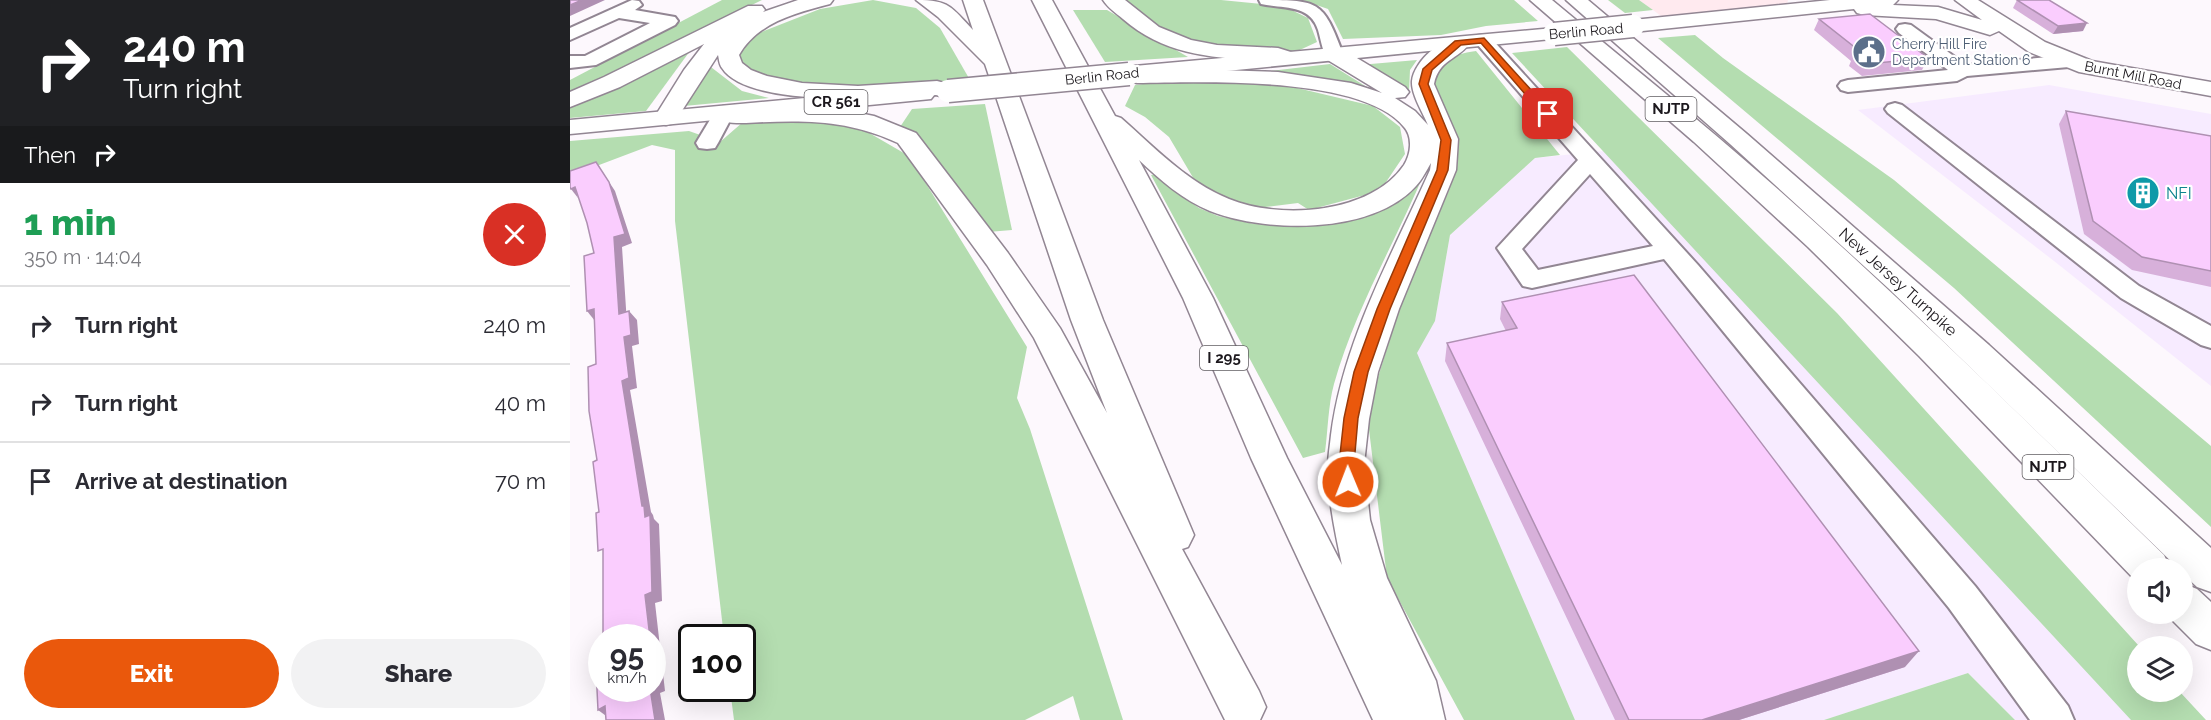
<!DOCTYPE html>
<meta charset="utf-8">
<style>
:root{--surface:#fff;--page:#f2f2f3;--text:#2b2b33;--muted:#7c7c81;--line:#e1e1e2;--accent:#ea580c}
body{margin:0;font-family:Raleway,sans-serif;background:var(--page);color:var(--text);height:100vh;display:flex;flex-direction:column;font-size:22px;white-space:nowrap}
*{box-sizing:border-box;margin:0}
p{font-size:20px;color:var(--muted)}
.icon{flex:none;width:33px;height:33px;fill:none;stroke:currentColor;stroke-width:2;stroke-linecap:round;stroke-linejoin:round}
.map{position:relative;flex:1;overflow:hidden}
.drawer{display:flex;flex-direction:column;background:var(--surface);width:570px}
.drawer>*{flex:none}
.banner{background:#202124;color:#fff;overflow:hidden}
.tools{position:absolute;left:1557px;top:558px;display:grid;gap:12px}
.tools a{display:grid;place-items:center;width:66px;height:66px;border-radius:50%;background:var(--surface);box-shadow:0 6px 24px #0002;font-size:30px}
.speed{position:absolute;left:18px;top:624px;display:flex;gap:12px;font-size:30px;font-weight:700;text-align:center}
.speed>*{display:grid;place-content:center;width:78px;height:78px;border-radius:50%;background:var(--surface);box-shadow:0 6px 24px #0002;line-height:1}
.speed small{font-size:15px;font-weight:400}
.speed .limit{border:3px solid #111;border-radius:9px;background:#fff;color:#111}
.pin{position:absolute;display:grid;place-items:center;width:51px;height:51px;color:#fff;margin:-26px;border-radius:12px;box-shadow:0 3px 9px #0006}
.me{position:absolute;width:66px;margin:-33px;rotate:359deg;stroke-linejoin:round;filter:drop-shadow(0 0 4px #0008)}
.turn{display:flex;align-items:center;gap:21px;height:126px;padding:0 24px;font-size:27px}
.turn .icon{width:78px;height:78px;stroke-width:2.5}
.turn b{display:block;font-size:42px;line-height:51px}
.then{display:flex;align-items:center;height:57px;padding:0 24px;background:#0003;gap:12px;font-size:22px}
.round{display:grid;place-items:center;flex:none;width:63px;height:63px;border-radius:32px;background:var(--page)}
.overview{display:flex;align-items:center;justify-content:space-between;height:102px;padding:0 24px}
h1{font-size:36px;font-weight:800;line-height:45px;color:#1e9e55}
.cta{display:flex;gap:12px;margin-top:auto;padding:12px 24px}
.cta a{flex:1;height:69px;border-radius:36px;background:var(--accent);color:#fff;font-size:24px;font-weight:800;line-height:69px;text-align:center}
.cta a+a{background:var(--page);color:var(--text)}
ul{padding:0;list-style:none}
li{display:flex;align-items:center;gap:18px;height:78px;padding:0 24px;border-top:2px solid var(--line)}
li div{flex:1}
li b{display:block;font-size:22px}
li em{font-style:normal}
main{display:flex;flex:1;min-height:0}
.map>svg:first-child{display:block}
.commercial{fill:#ffeaef}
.industrial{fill:#f7ebff}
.green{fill:#b4ddb0}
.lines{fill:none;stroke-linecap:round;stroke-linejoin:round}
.minor-casing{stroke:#928693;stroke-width:4}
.major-casing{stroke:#928693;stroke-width:3}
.highway-casing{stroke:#928693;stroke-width:3}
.minor{fill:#fff;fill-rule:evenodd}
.major{fill:#fff;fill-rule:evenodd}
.highway{fill:#fff;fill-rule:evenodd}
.major-bridge-casing{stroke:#928693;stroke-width:25;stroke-linecap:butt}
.major-bridge{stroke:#fff;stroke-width:22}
.wall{fill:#d7b0da}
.shaded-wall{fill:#af90b2}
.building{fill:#facdfe;stroke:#af90b2;stroke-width:1.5}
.route{fill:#ea580c;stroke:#983908;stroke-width:1.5}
.labels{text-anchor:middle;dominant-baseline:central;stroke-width:4.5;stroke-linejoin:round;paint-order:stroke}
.far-street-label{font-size:14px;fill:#1c181d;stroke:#fff}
.far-service-label{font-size:14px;fill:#4e5e75;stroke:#fff;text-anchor:start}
.shield{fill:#fff;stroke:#605d61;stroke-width:1.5}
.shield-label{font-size:15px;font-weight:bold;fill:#1c181d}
.culture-label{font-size:16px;fill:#0d838f;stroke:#fff;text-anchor:start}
.street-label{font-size:16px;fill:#1c181d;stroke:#fff}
</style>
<main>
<section class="drawer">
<div class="banner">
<div class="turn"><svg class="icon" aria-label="right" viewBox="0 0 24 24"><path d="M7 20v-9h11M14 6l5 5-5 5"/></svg><div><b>240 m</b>Turn right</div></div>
<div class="then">Then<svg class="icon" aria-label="right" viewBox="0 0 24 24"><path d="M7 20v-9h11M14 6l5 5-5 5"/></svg></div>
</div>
<div class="overview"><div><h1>1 min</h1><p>350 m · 14:04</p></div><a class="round" style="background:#d93025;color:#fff"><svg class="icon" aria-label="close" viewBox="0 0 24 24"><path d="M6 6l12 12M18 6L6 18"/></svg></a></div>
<ul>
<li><svg class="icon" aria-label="right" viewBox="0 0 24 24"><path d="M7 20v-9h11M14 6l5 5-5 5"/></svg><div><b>Turn right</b></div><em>240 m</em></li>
<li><svg class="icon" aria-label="right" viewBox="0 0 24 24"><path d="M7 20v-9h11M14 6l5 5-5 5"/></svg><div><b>Turn right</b></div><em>40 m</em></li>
<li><svg class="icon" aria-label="arrive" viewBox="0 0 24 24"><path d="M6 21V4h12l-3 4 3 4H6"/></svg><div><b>Arrive at destination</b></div><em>70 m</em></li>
</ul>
<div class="cta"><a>Exit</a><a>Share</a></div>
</section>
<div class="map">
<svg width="1641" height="720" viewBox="0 0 1641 720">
<rect width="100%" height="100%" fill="#fdf8fd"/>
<path class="commercial" d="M1069,0H1218L1215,11L1101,23Z"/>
<g class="industrial">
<path d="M1479,85L1641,114V386L1484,261L1288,110Z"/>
<path d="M1034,151L1561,720H1445L1398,673L1254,720H1005L846,353L865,321L880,235L965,158Z"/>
</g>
<g class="green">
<path d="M152,0H192L0,94V80Z"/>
<path d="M303,0L346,8L370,28L400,80L259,87L185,76L163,56L179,37L250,9Z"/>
<path d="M550,0H651L713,6L738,18L747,42L719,55L605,39Z"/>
<path d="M732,0H944L968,21L916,26L871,35L773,39L758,9Z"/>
<path d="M1038,0H1069L1083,10L1055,13Z"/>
<path d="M503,10H537L618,57L535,62Z"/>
<path d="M1125,35L1153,58L1324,180L1641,446V527L1384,288L1088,38Z"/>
<path d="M997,47L1267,313L1569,646H1568V692H1610L1636,720H1561L942,53Z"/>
<path d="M120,51L76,111L0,118V105Z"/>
<path d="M906,51L990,155L965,158L880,235L865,321L847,353L1005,720H894L817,578L797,413L849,245L878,193L888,139L862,84C874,59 879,55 906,51Z"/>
<path d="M847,60L840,70L839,92L789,65Z"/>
<path d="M137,64L172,91L199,98L114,106Z"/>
<path d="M760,64L824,104L691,72Z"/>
<path d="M648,80L723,87L803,106L830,127L835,154L810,191L739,210L728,203L695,207L669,206L628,186L599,137L575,117L555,106L565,85L597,81Z"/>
<path d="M415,104L442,230L418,232L330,127L342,109Z"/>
<path d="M173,122L282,123L339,156L457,347L447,398L460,429L553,720H510L503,696L455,720H164L160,689L172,688V638L154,637L105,221V150L82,145L0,176V141L119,131L150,142Z"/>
<path d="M856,169C826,241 785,309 764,384C758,406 758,430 755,452L733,458L581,175L588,174L608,193L629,208L648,216L684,224L738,226L770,221Z"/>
<path d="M1398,673L1445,720H1254Z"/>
</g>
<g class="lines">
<defs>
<g id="minor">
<path d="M62,0L69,1L72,5L65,10L105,17L108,21L105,25L26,65L0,68V56H15L80,23L49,18L0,40V28Z"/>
<path d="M689,0C749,0 753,0 773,54L771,58H757C752,50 751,40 748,30C740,4 713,9 691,4Z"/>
<path d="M1335,24L1341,25L1396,65L1499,55L1506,57L1508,61L1506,65L1499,67L1397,76L1387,81L1278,92L1271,90L1268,86L1271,82L1278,80L1378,70L1329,33L1326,29L1329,25Z"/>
<path d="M913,35L919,36L1128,265L1405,586L1498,706L1504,720H1460L1379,608L1094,259L962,288L953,286L927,248L1008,160L907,44L904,40L907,36ZM1020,174L1083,246L968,270L952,249Z"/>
<path d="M1325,103L1332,105L1569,286L1641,326V348L1631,345L1551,298L1318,113L1315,109L1318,105Z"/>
<path d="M154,107L161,109L164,113L148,143L145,148L137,149L129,148L126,143L144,113L147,109Z"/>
</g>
<g id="major">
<path d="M1260,0H1328L1323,5L1368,7L1412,20L1385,0H1408L1475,42L1522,61L1641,82V96L1509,72L1459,52L1429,31L1420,35L1366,19L1294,15L1287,13L1284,9L1063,32L1056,30L1053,26L1056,22L1063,20Z"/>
<path d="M984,28L991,30L994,34L991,38L564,80L556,78L553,73L556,68L564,66Z"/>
<path d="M353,87L361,89L365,94L361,99L0,134V120Z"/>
</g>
<g id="highway">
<path d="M228,0H263L260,4C226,13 188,22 169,55L172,63L181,70L197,76L232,83L288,86L367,81L386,86L390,91L386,96L378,98L366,95C323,98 178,109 152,68C149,64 149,59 148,55L104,123L96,125L88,123L84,118L114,70L134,44L50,87L0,107V92L34,77L178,6H192L195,10L193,12Z"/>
<path d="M346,0C380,0 381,7 403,30L393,0H413L533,320L624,535L618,547L612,549L689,691L696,707L690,720H655L464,338L417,265L328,143C277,119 232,120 176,123C164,123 149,124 142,113L146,108L154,106L165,109L230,107L274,110L304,116L346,133L438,253L490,328L537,413L501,320L415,64L368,17Z"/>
<path d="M462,0H482L545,116L551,118C584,147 617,182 659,199C710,220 801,214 834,165C841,154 843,137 834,127C792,75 630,82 567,83L551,79L548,74L551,69L559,67L708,72L781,83L812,93L756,59L753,54L756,49L764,48L772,49L835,87L839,92L835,97L825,98L845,111L858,125C853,113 841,94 842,81C844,60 876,33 897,38L900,43C888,60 869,59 864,84L888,139L886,170L829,309L808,372L799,419L794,464L800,520L817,578L866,681L875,720H803L681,458L613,298ZM569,160C590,180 613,200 640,211C696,233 802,235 846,186C852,180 856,171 861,163L860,170C822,255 773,341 761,435C760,445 758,456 758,466C758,500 765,532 772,565L717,458L643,298Z"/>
<path d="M533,0H555L589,27L621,40L647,45L708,48L724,53L727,58L724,63C712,65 699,61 687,60C638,58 592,53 553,19C546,13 538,8 533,0Z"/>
<path d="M960,0H982C1055,61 1130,120 1202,184C1337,303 1465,430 1594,555L1600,568H1568V581H1566L1349,356L1238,247L1124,142Z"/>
<path d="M996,0H1018L1177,134L1419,345L1641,548V592L1627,587L1612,573V568H1608L1318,288L1160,144Z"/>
<path d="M1612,583L1627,589L1641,602V650L1626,644L1596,614H1612Z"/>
</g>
</defs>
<use href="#minor" class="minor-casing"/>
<use href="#major" class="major-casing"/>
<use href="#highway" class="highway-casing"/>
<use href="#minor" class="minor"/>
<use href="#major" class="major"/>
<use href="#highway" class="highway"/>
<defs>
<g id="major-bridge">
<path d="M984,34L1063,26"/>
<path d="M378,91L559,74"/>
</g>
</defs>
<use href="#major-bridge" class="major-bridge-casing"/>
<use href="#major-bridge" class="major-bridge"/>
</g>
<g class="wall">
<path d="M1447,0L1513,31L1483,34L1443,8Z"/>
<path d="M1249,19L1358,58L1352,70L1292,76L1279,66L1281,61L1244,30Z"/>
<path d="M1496,111L1641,136V287L1562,270L1514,234L1489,124Z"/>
<path d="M932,302L1335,667L1169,720H1045L875,361L877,343L936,331L930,319Z"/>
</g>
<g class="shaded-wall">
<path d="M12,0H35L0,16V5Z"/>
<path d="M1517,23L1513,31L1483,34L1488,26Z"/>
<path d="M26,162L45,191L62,243L52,247L57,324L49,314Z"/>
<path d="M5,187L8,198L1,189Z"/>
<path d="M24,309L25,321L17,311Z"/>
<path d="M59,311L67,320L69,344L62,346L67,388L60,390L81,512L83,515L84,519L89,524L92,601L85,603L95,691L90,693L95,720H85L80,688H82V638H80L75,595V517L72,506L52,381L54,337Z"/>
<path d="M1349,651L1335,667L1169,720H1132Z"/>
<path d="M35,706L39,718L28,710Z"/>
</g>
<g class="building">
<path d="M0,0H12L0,5Z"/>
<path d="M1447,0H1479L1517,23L1488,26Z"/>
<path d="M1300,14L1358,58L1297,64L1284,54L1292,53L1249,19Z"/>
<path d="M1496,111L1641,136V271L1572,257L1523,221Z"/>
<path d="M26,162L39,182L55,234L44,237L49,314L59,311L61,335L54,337L59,378L52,381L72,506H74L75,517L80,515L82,592L75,595L80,638H33V549L28,551L26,513L29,512L23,462L27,460L19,411L18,367L26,364L24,309L17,311L14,256L24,253L17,223L5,187L1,189L0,187V171Z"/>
<path d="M1064,275L1349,651L1132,720H1059L877,343L947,328L932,302Z"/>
<path d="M32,645V688H80L85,720H36L35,706L28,710L25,648Z"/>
<path d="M82,667L84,683L82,684Z"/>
</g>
<path class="route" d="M914,38L983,114L974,116L911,43L891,45L862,70L858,84L881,140L878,170L820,309L798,372L788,418L784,464L786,482L783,487L778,489L772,487L769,464L774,418L784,372L807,309L867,170L871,140L849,84L853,69L885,41Z"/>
<defs>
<symbol id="civic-disc" viewBox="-11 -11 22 22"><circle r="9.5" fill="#5c6f8a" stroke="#fff"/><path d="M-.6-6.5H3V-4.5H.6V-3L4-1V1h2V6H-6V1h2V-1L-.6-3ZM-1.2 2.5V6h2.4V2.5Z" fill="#fff"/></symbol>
<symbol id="building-disc" viewBox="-11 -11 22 22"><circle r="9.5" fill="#0f9aa8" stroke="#fff"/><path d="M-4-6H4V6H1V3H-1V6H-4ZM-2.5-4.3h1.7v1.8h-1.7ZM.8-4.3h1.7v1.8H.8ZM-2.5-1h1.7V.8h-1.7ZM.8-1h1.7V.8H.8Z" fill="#fff"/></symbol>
</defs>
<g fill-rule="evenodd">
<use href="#civic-disc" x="1280" y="33" width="38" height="38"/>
<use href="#building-disc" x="1554" y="174" width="38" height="38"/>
</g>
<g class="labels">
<g class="far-street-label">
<text transform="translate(1016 31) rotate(-5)">Berlin Road</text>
<text transform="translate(1563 75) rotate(11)">Burnt Mill Road</text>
<text transform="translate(532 76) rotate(-6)">Berlin Road</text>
</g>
<g class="far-service-label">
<text x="1322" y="44">Cherry Hill Fire<tspan x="1322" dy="16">Department Station 6</tspan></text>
</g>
<g class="shield">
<rect x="234.5" y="90" width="63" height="24" rx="4.5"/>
<rect x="1075.5" y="97" width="51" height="24" rx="4.5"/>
<rect x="630" y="346" width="48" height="24" rx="4.5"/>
<rect x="1452.5" y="455" width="51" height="24" rx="4.5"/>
</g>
<g class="shield-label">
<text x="266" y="102">CR 561</text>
<text x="1101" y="109">NJTP</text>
<text x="654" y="358">I 295</text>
<text x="1478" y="467">NJTP</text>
</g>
<g class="culture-label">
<text x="1596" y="193">NFI</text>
</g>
<g class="street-label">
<text transform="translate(1328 282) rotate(42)">New Jersey Turnpike</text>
</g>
</g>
</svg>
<div class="tools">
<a><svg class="icon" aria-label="sound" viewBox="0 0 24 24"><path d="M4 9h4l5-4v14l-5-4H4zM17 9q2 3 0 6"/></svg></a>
<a><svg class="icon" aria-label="layers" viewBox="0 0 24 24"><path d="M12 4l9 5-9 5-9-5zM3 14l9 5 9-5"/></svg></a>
</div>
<div class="speed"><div>95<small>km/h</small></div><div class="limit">100</div></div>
<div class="pin" style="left:978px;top:114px;background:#d93025"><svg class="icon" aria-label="arrive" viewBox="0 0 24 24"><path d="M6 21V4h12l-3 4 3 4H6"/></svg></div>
<svg class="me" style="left:778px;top:482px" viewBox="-20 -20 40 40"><circle r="17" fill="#ea580c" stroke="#fff" stroke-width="3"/><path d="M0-11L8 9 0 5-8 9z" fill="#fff"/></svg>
</div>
</main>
